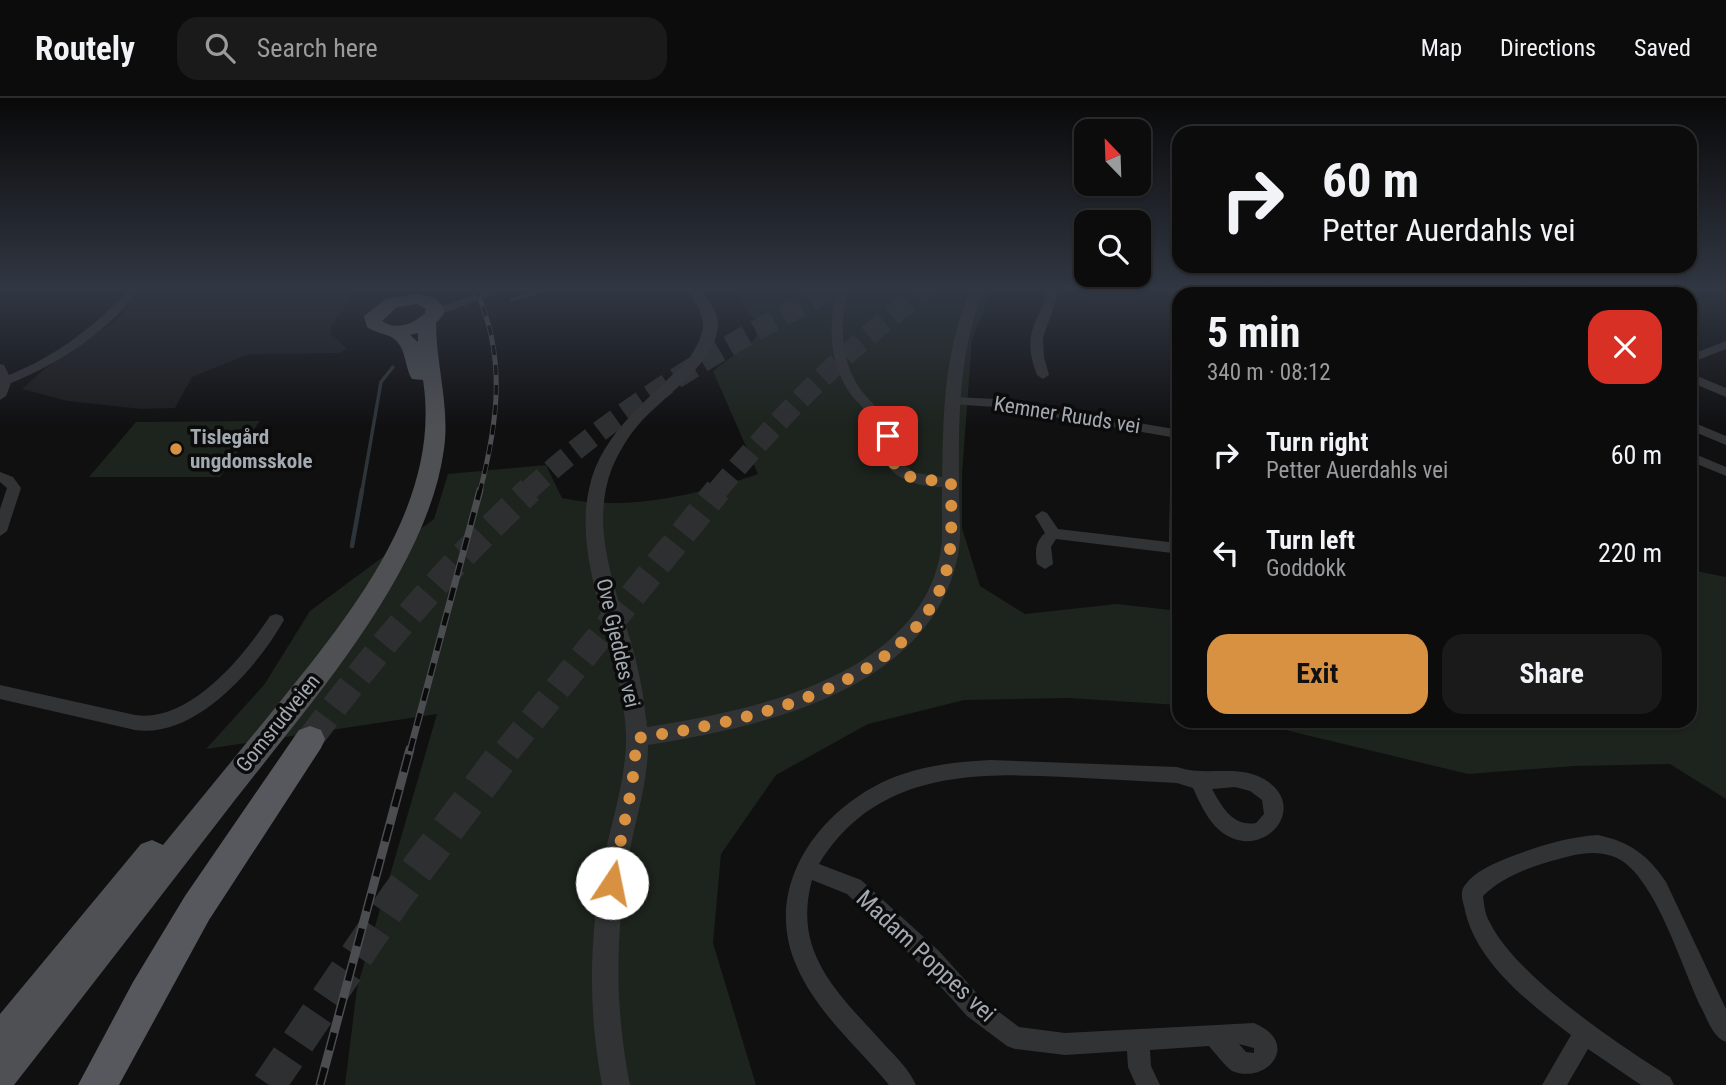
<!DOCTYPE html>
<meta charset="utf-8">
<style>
:root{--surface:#0c0c0d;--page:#1a1a1b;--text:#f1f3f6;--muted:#9a9b9d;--line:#2c2c2e;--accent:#d89041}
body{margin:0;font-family:"Roboto Condensed",sans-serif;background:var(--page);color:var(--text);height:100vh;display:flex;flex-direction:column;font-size:26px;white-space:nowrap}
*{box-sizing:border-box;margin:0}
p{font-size:23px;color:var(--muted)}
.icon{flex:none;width:38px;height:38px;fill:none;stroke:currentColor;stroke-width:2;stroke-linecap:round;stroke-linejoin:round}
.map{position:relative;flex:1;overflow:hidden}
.side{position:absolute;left:1172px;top:189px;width:525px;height:441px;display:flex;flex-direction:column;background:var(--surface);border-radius:21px;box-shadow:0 2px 5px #0004,0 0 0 2px var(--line)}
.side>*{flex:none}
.hud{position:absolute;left:1172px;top:28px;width:525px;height:147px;border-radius:21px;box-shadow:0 2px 5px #0004,0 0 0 2px var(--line);background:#0c0c0d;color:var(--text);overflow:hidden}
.needle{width:46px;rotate:337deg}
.fabs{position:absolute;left:1074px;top:21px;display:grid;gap:14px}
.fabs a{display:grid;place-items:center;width:77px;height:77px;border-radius:14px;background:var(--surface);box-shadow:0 2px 5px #0004,0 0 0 2px var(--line);font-size:35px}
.pin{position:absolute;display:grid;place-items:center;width:60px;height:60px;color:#fff;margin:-30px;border-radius:14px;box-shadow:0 4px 10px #0006}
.me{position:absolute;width:77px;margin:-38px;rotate:11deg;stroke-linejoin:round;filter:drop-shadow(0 0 5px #0008)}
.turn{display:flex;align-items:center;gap:24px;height:147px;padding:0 35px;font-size:32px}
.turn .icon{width:91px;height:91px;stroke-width:2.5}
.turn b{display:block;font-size:49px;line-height:60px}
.round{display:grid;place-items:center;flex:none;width:74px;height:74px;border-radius:21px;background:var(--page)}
.headline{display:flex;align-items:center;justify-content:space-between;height:119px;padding:0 35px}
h1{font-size:42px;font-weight:700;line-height:52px}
.button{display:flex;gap:14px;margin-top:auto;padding:14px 35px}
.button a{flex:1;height:80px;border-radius:21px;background:var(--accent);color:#111;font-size:28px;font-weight:700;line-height:80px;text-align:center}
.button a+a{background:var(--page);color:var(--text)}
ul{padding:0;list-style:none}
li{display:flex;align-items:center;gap:21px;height:98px;padding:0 35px}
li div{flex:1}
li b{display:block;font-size:26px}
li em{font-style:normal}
header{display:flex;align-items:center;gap:42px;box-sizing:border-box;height:98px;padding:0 35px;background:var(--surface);border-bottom:2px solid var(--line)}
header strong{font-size:33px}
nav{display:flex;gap:38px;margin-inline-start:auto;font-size:24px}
.search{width:490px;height:63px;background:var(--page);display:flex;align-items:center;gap:18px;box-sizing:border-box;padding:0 24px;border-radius:21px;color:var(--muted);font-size:26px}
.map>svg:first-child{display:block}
.built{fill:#1c1c1e}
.green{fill:#1d231d}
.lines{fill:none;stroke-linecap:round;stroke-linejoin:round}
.stream-far1{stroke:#2d353a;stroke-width:3.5}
.stream{stroke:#2d353a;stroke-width:4.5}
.trunk-tunnel-far2{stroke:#2d2f31;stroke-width:21;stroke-dasharray:21 10;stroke-linecap:butt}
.trunk-tunnel-far1{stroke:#2d2f31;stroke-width:27;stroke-dasharray:27 13;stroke-linecap:butt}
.trunk-tunnel{stroke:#2d2f31;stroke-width:34;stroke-dasharray:34 18;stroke-linecap:butt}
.minor{fill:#313335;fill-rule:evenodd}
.tertiary{fill:#313335;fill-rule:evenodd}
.primary{fill:#4e5054;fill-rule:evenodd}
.trunk{fill:#56585d;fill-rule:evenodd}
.rail-far2-casing{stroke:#4b4d50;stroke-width:5}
.rail-far1-casing{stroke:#4b4d50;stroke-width:7}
.rail-casing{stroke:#4b4d50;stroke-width:9}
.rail-far2{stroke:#0b0b0c;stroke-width:3.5;stroke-dasharray:10;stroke-linecap:butt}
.rail-far1{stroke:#0b0b0c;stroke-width:4.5;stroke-dasharray:13;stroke-linecap:butt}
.rail{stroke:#0b0b0c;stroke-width:6;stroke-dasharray:18;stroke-linecap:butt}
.route{stroke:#d89041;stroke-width:12;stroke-dasharray:0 21.6}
.poi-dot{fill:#d89041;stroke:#0b0b0c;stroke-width:2.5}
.labels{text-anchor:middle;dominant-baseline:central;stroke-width:7;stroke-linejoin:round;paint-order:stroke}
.street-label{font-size:21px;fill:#a3a9b0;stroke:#0b0b0c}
.poi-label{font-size:21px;font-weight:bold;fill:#a3a9b0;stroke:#0b0b0c;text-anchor:start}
.near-street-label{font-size:24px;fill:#a3a9b0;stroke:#0b0b0c}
</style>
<header>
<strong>Routely</strong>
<div class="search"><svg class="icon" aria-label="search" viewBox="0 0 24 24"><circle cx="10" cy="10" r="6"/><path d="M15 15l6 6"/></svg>Search here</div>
<nav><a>Map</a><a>Directions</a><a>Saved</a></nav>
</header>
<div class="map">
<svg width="1726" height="987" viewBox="0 0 1726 987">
<rect width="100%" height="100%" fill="#101011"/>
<path class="built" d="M141,190H358V193L332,226L331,236L347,251L338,255L249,256L192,279L175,310L141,311L68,303L22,291L55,262L117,222Z"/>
<g class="green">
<path d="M733,190H993L972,242L962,376V430L980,488L1025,516L1117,506L1179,513V607L1068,600L964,602L868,626L776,677L721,756L713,845L756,987H345L357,890L437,616L206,651L264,587L310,513L434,421L448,376L546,367L562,400C626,414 697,397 758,376L713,273L754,242L760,230Z"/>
<path d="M260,323L220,379H89L136,324Z"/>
<path d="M1691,472L1726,479V701L1670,666L1574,668L1468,676L1248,623H1690Z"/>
</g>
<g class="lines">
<g class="stream-far1">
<path d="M512,202L550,190"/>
<path d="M362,393L381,284L393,269"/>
</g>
<path class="stream" d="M352,448L362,392"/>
<g class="trunk-tunnel-far2">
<path d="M528,393C619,309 726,246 836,190"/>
<path d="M717,393C780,318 848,249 927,190"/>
</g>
<g class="trunk-tunnel-far1">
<path d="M310,641C377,551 447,468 530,392"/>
<path d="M507,653L718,392"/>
</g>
<path class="trunk-tunnel" d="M269,987L397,798L508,651"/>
<g class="minor">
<path d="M130,190H141C107,234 62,264 11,285L6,298L0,302V266L4,267L9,277C56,258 96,228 130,190Z"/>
<path d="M838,190H849C839,223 840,263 861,292C871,305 884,315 892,331C897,341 895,352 898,363L916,375L956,381L958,384L956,387C935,393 894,385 885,363C880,351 883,338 876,326C870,316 860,307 852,298C829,267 827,226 838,190Z"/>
<path d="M1046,190H1058V196L1043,240L1044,259L1049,277L1043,281L1037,277C1031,261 1027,244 1034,227C1039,215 1046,205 1046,190Z"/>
<path d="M1176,190H1187L1188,196L1178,198Z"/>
<path d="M1291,190H1303L1308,196H1296Z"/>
<path d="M1726,243V251L1690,265V257Z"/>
<path d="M1690,275L1726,290V299L1690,284Z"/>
<path d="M954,299L996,301L1180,332V456L1056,441L1051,449L1053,466L1045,471L1037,466C1035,453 1035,444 1045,435L1035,418L1042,413L1047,415L1058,431L1169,444L1171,339L996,309L949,306L948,303Z"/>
<path d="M1690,323L1726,338V347L1690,332Z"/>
<path d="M1690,354L1726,369V378L1690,363Z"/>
<path d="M0,374L13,379L21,390L7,433L0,438V411L7,390L0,384Z"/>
<path d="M276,516L282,518L284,522C257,570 195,641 135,632L0,601V587L135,617C190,625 243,559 270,518Z"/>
<path d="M990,662L1177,669C1207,679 1236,666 1262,680C1316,709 1257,772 1215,728C1205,717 1199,703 1193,690L1177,685C1140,683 1103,681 1065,679C970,674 875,675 819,766L861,782L939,853L983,902L1019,929L1065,935L1254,925C1302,945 1267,987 1232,973C1224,967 1216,956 1209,948L1150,952L1151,968L1160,987H1136L1128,969L1127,953L1065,957L1015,951L1007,948L967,918L923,869L847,796L812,782C792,855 838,895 883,945C895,958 909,971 916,987H889C858,949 817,915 797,869C762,792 815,716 885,683C918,668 954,664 990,662ZM1235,689L1250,693L1262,702L1264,716L1256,725C1233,729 1222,709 1212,691ZM1239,946L1254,950V955L1246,954Z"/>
<path d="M1598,737C1630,744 1648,757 1666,784L1726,911V944C1713,939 1708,923 1702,911C1682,872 1654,771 1612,758C1594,752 1576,756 1559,761C1532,768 1503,778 1483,798C1484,806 1485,816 1489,823C1516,879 1618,946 1670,979L1674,987H1641L1588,951L1567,987H1542L1571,937C1529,905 1474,863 1464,808C1462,801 1460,793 1465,787C1475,773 1495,765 1510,759C1539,748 1567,739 1598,737Z"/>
</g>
<g class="tertiary">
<path d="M492,190H513L441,216L429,213Z"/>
<path d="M685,190H699C708,201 718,212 718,227C717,264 663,299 640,325C628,338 619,354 612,370C590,427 614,485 630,541C639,570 644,599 647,629C750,613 916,580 940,457C944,437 941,414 942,393C943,325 942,254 972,190H985C957,254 959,325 959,394C959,414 962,438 958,457C932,592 762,629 648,647C648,687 634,725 628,763C615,839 615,912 630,987H602C588,913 589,840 603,766C611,723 627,680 626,636C623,555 572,467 589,391C601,333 652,300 690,259C710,228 706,218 685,190Z"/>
</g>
<path class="primary" d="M417,196L435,200L444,210L443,217L436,225C436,267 450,308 444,351C427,477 304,612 228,711C157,803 86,895 14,987H0V916L141,746L152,742L163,747C199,703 235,659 271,615C345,523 443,409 423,282L412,281C404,268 407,250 393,240C385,235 375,235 367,229L364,218L386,201ZM417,206L426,211L425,215C413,226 397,233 382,223L397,209ZM418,235V244L410,237Z"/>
<path class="trunk" d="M310,628L321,632L325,641L321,650L209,822L119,987H78L133,884L185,798L299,632Z"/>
<defs>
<path id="rail-far2" d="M475,190C507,258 498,323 480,393"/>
<path id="rail-far1" d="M410,653L480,392"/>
<path id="rail" d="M320,987L410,651"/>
</defs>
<use href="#rail-far2" class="rail-far2-casing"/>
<use href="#rail-far1" class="rail-far1-casing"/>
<use href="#rail" class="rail-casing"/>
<use href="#rail-far2" class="rail-far2"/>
<use href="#rail-far1" class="rail-far1"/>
<use href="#rail" class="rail"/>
</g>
<linearGradient id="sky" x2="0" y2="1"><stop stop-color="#090909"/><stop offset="0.58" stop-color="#313743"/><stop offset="1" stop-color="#313743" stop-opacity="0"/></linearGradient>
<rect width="1726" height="329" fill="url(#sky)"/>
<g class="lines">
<path class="route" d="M612,785L632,688L637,640C738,625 902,593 943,484C954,454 951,416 951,384C912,380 891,385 888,338"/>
</g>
<circle class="poi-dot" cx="176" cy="351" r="7"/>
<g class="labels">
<g class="street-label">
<text transform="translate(1067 317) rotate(9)">Kemner Ruuds vei</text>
<text transform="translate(618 545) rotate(77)">Ove Gjeddes vei</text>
<text transform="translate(278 625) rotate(-51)">Gomsrudveien</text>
</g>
<g class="poi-label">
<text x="190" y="339">Tislegård<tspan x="190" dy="24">ungdomsskole</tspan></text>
</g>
<g class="near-street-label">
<text transform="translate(926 858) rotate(43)">Madam Poppes vei</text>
</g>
</g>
</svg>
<div class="fabs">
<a><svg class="needle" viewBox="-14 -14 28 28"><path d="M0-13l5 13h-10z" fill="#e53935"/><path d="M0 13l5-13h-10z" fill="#9a9b9d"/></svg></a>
<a><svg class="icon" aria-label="search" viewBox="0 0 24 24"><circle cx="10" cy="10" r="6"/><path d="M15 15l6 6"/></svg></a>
</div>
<div class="pin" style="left:888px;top:338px;background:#d93025"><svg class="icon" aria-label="arrive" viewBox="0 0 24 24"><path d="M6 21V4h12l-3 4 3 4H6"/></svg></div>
<svg class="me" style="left:612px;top:785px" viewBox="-20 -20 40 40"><circle r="19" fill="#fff"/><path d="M0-13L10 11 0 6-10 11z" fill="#d89041"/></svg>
<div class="hud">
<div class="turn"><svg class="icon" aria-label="right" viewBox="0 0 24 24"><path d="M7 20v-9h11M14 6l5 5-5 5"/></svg><div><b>60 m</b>Petter Auerdahls vei</div></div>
</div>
<section class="side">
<div class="headline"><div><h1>5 min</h1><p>340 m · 08:12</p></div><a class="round" style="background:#d93025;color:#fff"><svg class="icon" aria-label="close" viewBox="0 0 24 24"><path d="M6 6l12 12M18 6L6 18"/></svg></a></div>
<ul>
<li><svg class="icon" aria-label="right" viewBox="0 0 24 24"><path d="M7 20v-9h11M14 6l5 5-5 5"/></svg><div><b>Turn right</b><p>Petter Auerdahls vei</p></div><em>60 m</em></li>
<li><svg class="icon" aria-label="left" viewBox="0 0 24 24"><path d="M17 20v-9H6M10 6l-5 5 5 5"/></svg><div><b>Turn left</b><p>Goddokk</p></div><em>220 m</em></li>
</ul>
<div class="button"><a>Exit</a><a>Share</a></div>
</section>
</div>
